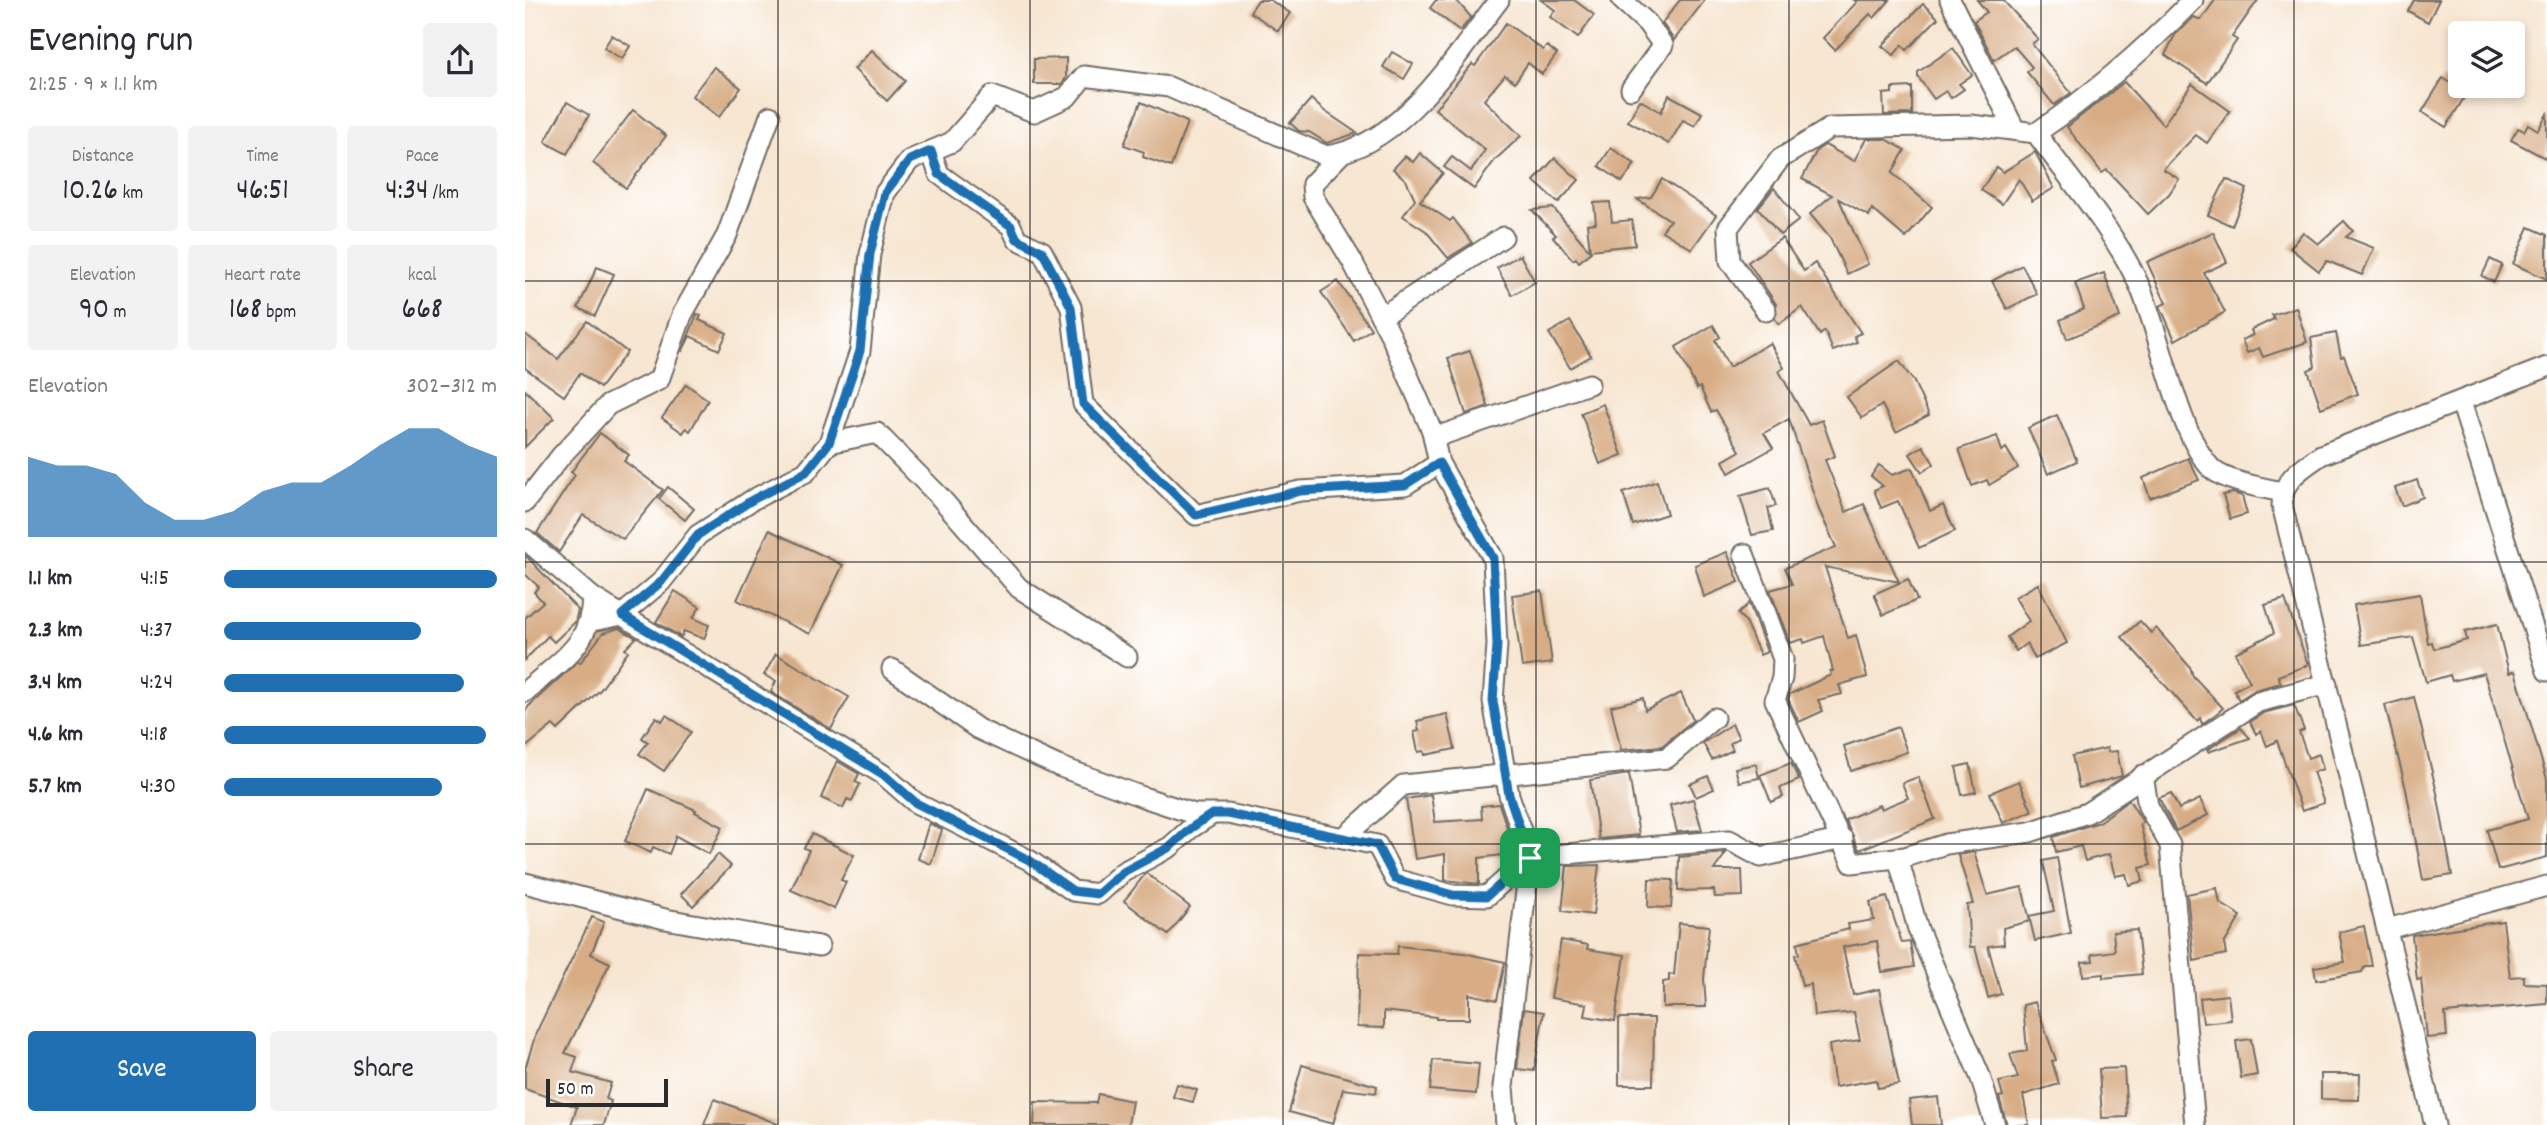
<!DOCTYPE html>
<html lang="en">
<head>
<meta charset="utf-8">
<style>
  :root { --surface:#fff; --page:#f2f2f3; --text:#2b2b33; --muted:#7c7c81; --accent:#1f6fb2 }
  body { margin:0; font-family:Dekko,sans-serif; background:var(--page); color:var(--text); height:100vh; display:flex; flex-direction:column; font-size:26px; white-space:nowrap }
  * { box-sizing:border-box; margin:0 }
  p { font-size:23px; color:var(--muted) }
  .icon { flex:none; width:38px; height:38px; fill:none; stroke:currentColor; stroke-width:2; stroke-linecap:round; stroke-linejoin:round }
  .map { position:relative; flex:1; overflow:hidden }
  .sheet { display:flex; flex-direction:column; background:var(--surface); width:525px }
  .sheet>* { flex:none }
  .controls { position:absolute; left:1923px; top:21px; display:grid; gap:14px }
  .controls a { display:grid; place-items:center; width:77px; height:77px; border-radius:7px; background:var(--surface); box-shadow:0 4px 10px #0003; font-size:35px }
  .scale { position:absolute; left:21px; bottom:18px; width:122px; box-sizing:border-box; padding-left:7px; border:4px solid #2b2b2b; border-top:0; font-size:19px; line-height:24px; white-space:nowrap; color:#2b2b2b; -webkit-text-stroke:5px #fff; paint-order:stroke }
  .pin { position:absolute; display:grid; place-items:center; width:60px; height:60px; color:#fff; margin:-30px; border-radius:14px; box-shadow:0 4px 10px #0006 }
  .round { display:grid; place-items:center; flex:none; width:74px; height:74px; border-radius:7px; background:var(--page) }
  .overview { display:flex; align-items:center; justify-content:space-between; height:119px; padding:0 28px }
  h1 { font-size:38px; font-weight:600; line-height:52px }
  .stats { display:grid; grid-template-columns:repeat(3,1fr); gap:10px; height:119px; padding:7px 28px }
  .stats div { display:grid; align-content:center; border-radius:7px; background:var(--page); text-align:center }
  .stats b { font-size:30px; font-weight:600 }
  .stats small { font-size:19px; font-weight:400 }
  .stats p { font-size:19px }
  .chart { height:196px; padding:14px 28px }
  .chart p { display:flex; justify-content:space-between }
  .chart svg { width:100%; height:126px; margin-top:7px; fill:var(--accent); opacity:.7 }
  .primary-button { display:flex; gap:14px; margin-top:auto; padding:14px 28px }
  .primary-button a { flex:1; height:80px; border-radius:7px; background:var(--accent); color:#fff; font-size:28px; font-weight:600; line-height:80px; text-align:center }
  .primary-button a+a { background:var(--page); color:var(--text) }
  ul { padding:0 28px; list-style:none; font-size:23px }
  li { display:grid; grid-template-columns:112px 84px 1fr; align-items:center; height:52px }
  li i { height:18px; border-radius:9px; background:var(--accent) }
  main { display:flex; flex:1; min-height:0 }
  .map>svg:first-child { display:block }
</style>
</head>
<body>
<main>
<section class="sheet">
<div class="overview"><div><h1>Evening run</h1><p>21:25 · 9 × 1.1 km</p></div><a class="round"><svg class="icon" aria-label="share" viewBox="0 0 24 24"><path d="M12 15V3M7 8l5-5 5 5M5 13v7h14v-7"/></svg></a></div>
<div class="stats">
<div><p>Distance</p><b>10.26<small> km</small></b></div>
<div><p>Time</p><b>46:51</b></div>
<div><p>Pace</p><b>4:34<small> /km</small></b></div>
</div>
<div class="stats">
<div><p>Elevation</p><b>90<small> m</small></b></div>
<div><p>Heart rate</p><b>168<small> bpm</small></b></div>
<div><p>kcal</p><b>668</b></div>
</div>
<div class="chart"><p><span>Elevation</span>302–312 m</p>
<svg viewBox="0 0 160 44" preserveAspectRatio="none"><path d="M0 44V16L10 19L20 19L30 22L40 32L50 38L60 38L70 35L80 28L90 25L100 25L110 19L120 12L130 6L140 6L150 12L160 16V44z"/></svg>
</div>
<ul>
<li><b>1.1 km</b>4:15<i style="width:100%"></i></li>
<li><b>2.3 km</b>4:37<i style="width:72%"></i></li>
<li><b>3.4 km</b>4:24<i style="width:88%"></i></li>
<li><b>4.6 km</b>4:18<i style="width:96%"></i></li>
<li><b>5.7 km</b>4:30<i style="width:80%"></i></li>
</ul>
<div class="primary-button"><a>Save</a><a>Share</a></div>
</section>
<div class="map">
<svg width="2022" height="1125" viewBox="0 0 2022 1125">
  <rect width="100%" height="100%" fill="#fff"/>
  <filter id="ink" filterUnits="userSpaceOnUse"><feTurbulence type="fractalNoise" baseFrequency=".0143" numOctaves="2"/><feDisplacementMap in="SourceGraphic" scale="14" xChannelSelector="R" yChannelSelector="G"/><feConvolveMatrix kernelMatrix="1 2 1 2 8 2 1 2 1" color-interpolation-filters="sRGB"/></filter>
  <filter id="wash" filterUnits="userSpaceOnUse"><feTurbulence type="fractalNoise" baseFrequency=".00686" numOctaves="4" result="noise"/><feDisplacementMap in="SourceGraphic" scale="28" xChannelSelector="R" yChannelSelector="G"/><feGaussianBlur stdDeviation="1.57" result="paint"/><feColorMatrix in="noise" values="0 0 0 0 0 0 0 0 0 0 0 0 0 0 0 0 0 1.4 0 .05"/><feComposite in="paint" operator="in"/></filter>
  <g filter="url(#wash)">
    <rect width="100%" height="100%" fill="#f7e6d1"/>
    <g id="blocks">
      <g fill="#d8ad86">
        <path d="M733,0H745L765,13L753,31L725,12Z"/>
        <path d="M911,0H931L946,17L935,31L905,8Z"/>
        <path d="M1016,0H1049L1069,15L1053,38L1025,17L1030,10Z"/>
        <path d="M1155,0H1180L1149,40L1137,23Z"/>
        <path d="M1329,0H1365L1349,18L1345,14L1310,50L1298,38L1332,2Z"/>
        <path d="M1452,0H1478L1513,39L1507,44L1546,93L1529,105L1502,72L1507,67L1489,46L1469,60L1449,21L1462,12Z"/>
        <path d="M1690,0H1733L1707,37L1712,40L1682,83L1640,55L1650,35L1669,17L1676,20Z"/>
        <path d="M1889,0H1914L1903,22L1883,11Z"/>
        <path d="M1398,4L1413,18L1382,50L1377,45L1369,55L1357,46Z"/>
        <path d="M981,23L1018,50L1022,46L1032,54L1017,74L1003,63L990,82L980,75L959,100L996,136L970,160L949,189L919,167L927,157L946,171L960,150L910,109L947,64L950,66Z"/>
        <path d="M87,35L105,46L97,59L79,48Z"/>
        <path d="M1428,48L1447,75L1434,84L1439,89L1426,98L1421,91L1409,99L1393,77V72Z"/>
        <path d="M347,50L380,81L362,101L329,69Z"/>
        <path d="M867,52L888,64L879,79L858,67Z"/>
        <path d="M541,58V78L537,84H509V59Z"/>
        <path d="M189,67L216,88L194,117L167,96Z"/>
        <path d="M1918,78L1942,93L1921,127L1897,112Z"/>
        <path d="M1599,82L1638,125L1667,84L1705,111L1682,143L1671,135L1638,169L1654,179L1644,194L1623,214L1582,170L1577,173L1542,127Z"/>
        <path d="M1387,87V114L1359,115L1358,94L1367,93V88Z"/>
        <path d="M1144,95L1177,113L1170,126L1158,120L1144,144L1103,121L1115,100L1136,112Z"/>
        <path d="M786,99L798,110L832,133L802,143L784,132L774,131L765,123Z"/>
        <path d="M42,102L64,115L42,154L20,142Z"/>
        <path d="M616,102L662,122L646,167L618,157L619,152L599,145Z"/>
        <path d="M108,110L141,136L101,188L68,163Z"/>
        <path d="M2022,114V159L1986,140L1993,128L1999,131L2003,124L2013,130Z"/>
        <path d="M1341,139H1361L1380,150L1367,173L1407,207L1381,238L1347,209L1344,216L1314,199L1343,264L1322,274L1305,238L1285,214L1307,195L1277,179L1292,150L1300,145L1329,161Z"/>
        <path d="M1086,148L1110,164L1097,182L1074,166Z"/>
        <path d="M1510,152L1529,188L1507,201L1494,179L1477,204L1456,190L1471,167L1478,172Z"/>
        <path d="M895,153L918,173L895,201L925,221L928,218L947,243L923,258L901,231L878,216L890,199L881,180L868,169L880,156L888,162Z"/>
        <path d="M1030,158L1054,180L1033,203L1009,181Z"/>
        <path d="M1137,179L1191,215L1167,249L1137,231L1145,220L1112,199L1126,197Z"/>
        <path d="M1701,179L1722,189L1707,226L1683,215Z"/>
        <path d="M1249,188L1274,220L1255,235L1233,208Z"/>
        <path d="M1085,202L1087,222L1107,220L1110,245L1065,250L1062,224L1071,223L1069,203Z"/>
        <path d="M1028,208L1066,252L1054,262L1051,258L1048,260L1028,237L1031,235L1007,210Z"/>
        <path d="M1819,221L1828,231L1821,237L1849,248L1837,275L1802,261L1794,271L1765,248L1778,232L1793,244Z"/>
        <path d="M2004,227L2022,235V279L1988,264Z"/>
        <path d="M1688,232L1702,262L1679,273L1700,312L1650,340L1635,306L1641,303L1622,262Z"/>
        <path d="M1257,238L1279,271L1290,263L1336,333L1329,336L1332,342L1308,351L1300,331L1295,335L1277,307L1254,324L1250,319L1251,304L1223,262Z"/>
        <path d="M995,255L1010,282L987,295L972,268Z"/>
        <path d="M1965,259L1977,265L1969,282L1957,276Z"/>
        <path d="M1497,265L1512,294L1482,309L1467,281Z"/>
        <path d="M72,267L89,274L70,316L53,308Z"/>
        <path d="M1579,273L1595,317L1542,339L1535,320L1559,309L1550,283Z"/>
        <path d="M813,281L846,329L829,341L796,292Z"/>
        <path d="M1771,307L1782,342L1738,357L1734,348L1722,353L1717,340L1728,335L1726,330L1749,319L1747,315Z"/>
        <path d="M172,314L176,316L174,320L202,333L194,350L165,336L157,352Z"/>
        <path d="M62,321L102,352L75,388L55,373L39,396L0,368V334L33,359Z"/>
        <path d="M1045,321L1066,356L1045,368L1024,333Z"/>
        <path d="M1188,325L1195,337L1190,340L1204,367L1245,343L1259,368L1254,371L1284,425L1297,420L1310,456L1300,460L1321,512L1339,504L1374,582L1300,567L1323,638L1331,635L1342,677L1314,685L1317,694L1293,700L1298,711L1274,722L1263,699L1265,694L1306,675L1305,671H1308L1299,636L1279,643L1278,639L1265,643L1245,590L1267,584L1260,568L1311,547L1294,510L1264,419L1239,433L1248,448L1204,473L1198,461L1215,451L1191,410L1186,412L1175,387L1172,389L1151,347Z"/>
        <path d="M1811,333L1816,357L1819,356L1833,394L1796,408L1783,370L1790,367L1786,338Z"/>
        <path d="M945,351L963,406L941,414L923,358Z"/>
        <path d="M1374,361L1389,382L1404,415L1371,432L1357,405L1337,418L1322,397Z"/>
        <path d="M161,384L183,400L165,431L161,428L158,433L137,418Z"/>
        <path d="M0,390L29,418L0,447Z"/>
        <path d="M1078,404L1097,455L1075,464L1056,413Z"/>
        <path d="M1532,415L1552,461L1523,474L1503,428Z"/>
        <path d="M75,433L104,455L99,461L138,490L98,539L58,515L34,552L12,533L50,475L46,472Z"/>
        <path d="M1472,436L1477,451L1481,448L1493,468L1464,485L1462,480L1447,486L1434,449Z"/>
        <path d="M1398,446L1409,464L1397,472L1385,454Z"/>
        <path d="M1663,458L1674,480L1625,498L1618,478Z"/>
        <path d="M1354,465L1367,475L1387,468L1405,511L1418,505L1430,531L1394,548L1373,501L1356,508L1349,490L1358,486L1346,476Z"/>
        <path d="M1892,480L1898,497L1877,506L1870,488Z"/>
        <path d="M1132,481L1142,514L1108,525L1098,493Z"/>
        <path d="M143,487L169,509L160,520L134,499Z"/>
        <path d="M1245,488L1251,506L1243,508L1248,531L1227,535L1215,496Z"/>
        <path d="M1707,493L1717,496L1722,514L1705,519L1698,495Z"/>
        <path d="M244,530L318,565L285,634L212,600Z"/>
        <path d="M1202,552L1214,582L1179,597L1170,565Z"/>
        <path d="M0,555L53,610L50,622L29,642L23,636L0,660V618L18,602L9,592L14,587L0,574Z"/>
        <path d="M1383,579L1392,600L1358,615L1349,594Z"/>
        <path d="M1513,584L1542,643L1510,659L1502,643L1491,651L1482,637L1504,621L1490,597Z"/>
        <path d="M150,591L175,607L168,618L184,625L179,639L159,631L156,637L131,622Z"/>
        <path d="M1017,591L1027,663L997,667L987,595Z"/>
        <path d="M1895,594L1903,643L1907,642L1909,649L1942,640L1940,632L1972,624L1984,673L1990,671L2022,779V857L1973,870L1962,830L2003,819L1959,673L1927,681L1925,675L1901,682L1888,637L1836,645L1829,605Z"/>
        <path d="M1760,599L1783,665L1753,676L1756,683L1730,690L1714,700L1709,690L1725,682L1710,653L1749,633L1740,605Z"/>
        <path d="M1224,603L1242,652L1235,655L1220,621L1213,614Z"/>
        <path d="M1615,621L1626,633L1631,628L1665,667L1668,676L1698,708L1691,714L1677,724L1675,718L1672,721L1597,637Z"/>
        <path d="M94,628L111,638L100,649L103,651L76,689L33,730L28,725L0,748V712L4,706L53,661L55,663L78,633Z"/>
        <path d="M251,654L324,697L306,729L246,692L251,681L239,675Z"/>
        <path d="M1156,693L1168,720L1137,746L1096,750L1086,706L1118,698L1120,710Z"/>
        <path d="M1889,697L1912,793L1927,875L1898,880L1881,789L1860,705Z"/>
        <path d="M1769,705L1779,730L1774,732L1783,758L1794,754L1798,769L1788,772L1799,803L1777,811L1752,741L1742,746L1736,731L1731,734L1725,722L1738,713Z"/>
        <path d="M922,714L930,749L900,755L899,751L893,752L889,732L894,731L892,721Z"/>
        <path d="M141,715L166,732L139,771L114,754L123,742L117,738L131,717L137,721Z"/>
        <path d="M1207,724L1214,738L1205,743L1208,750L1187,760L1178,743Z"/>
        <path d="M1373,727L1382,752L1326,771L1319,746Z"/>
        <path d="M1716,728L1725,738L1683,752L1682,750Z"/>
        <path d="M1582,748L1583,752L1592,751L1597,776L1554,788L1547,756Z"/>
        <path d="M312,761L334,774L330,782L335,784L327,801L322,799L318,808L296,798Z"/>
        <path d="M1266,763L1274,780L1255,788L1258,797L1246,802L1235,775Z"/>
        <path d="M1231,764L1234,778L1214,782L1210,768Z"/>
        <path d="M1445,764L1451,792L1437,795L1431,767Z"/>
        <path d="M1104,774L1114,835L1074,839L1065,780Z"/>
        <path d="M1183,776L1189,789L1171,797L1165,784Z"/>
        <path d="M1393,777L1410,819L1334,850L1320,820L1354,805L1356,809L1383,798L1377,783Z"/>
        <path d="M1494,781L1507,811L1478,823L1465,793Z"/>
        <path d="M123,789L171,810L170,812L198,827L184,854L151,836L144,854L128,847L126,853L100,841Z"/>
        <path d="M1646,793L1654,809L1675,799L1683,815L1651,831L1634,798Z"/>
        <path d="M906,795L910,822L957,819L956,806L974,804L983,831L986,854L954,858V884L920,880V854L890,859L881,799Z"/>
        <path d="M1168,799L1177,830L1152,832L1145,805Z"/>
        <path d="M1604,800L1618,822L1615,824L1626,865L1615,868L1618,881L1604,885L1601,874L1590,876L1584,854L1560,861L1556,846L1531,852L1528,837L1574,822Z"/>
        <path d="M404,823L417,830L406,864L393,859Z"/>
        <path d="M287,834L329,855L316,880L321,882L309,909L266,890L284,850L279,848Z"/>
        <path d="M1449,852L1462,895L1497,887L1505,921L1478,928L1479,944L1463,946L1476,994L1463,998L1450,947H1445L1442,905L1448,904L1433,855Z"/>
        <path d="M1201,853L1189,870H1217L1218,896L1190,897L1189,890L1153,891L1154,857Z"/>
        <path d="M193,854L206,866L168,906L156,894Z"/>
        <path d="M1532,858L1546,933L1510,941L1504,916L1529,911L1518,861Z"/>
        <path d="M1074,865L1068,915L1037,911L1042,866Z"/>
        <path d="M621,873L665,907L643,935L599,901Z"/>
        <path d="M1124,879L1148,880L1146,908L1123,907Z"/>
        <path d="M1692,888L1695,903L1716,916L1699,944L1701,954L1669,961L1662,894Z"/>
        <path d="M1362,897L1377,943L1385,942L1389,967L1357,972L1352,941L1318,947L1328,995L1354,989L1374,1084L1353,1088L1351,1080L1310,1087L1304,1045L1335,1040L1329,1012L1289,1016L1286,984L1277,986L1270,955L1274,954L1272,943L1324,929L1323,924L1349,920L1345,902Z"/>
        <path d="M67,917L79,922L66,954L85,963L40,1053L52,1057L47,1072L86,1083L81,1099L86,1101L79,1125H46L52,1107L0,1089V1069L11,1033Z"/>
        <path d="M1978,921L1985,977L1999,976V983L2022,984V1004L1920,1013L1922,1036L1902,1038L1896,979L1892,980L1887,935Z"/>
        <path d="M1154,923L1184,926L1179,979L1181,1007H1138V982L1144,981V974L1149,975Z"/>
        <path d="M1839,926L1847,966H1840L1837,972L1791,980L1789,967L1820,962L1814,932Z"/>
        <path d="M1612,930L1617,974L1578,978V974L1558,976L1557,962L1568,961L1567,954L1590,951L1588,932Z"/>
        <path d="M1036,940L1063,945L1062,949L1100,955L1090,1021L1060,1016L1062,1004L1026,998Z"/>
        <path d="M873,946L939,953L980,962L972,1000L944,994V1019H911V1017L859,1011V1028L832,1027L834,953L872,954Z"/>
        <path d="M1703,995L1706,1020L1678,1023L1675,998Z"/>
        <path d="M1510,1002L1531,1060L1527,1061L1534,1084L1498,1095L1504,1125H1482L1474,1097L1478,1096L1474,1082L1493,1078L1485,1054L1502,1051L1498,1005Z"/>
        <path d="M999,1009L1019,1012L1009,1071L992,1069Z"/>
        <path d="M1094,1018H1129L1128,1085H1094Z"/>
        <path d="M1726,1039L1732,1075L1716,1078L1711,1041Z"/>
        <path d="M908,1060L954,1064L951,1094L905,1090Z"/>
        <path d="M777,1065L852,1086L851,1093L818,1089L808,1124L764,1112Z"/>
        <path d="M1599,1068L1602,1117L1577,1118L1574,1069Z"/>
        <path d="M1796,1074H1835L1834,1100L1796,1099Z"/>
        <path d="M652,1084L672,1090L668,1102L648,1097Z"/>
        <path d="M573,1094L607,1101L603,1125H509L510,1102L571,1103Z"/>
        <path d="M1413,1097L1416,1125H1387L1384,1100Z"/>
        <path d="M189,1099L253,1124V1125H179Z"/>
      </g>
    </g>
  </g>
  <g filter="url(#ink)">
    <use href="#blocks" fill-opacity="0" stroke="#726c65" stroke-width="2"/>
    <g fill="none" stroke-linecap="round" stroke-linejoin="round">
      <g stroke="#726c65" stroke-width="23">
        <g id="minor">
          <path d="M1097,0L1122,23L1138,45L1106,89"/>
          <path d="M1425,0L1490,130"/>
          <path d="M1511,133C1546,182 1590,231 1615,287C1635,333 1654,437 1687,469C1701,482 1739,488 1757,492"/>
          <path d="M406,151L414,174L486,226L492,239L517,251L546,307L558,404L671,515L775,491L880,485L914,463"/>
          <path d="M815,155L787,184L788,197L827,261L866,336L907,431L917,435L1064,384"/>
          <path d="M1241,311L1205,261L1203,228L1255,159L1305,128L1446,125L1511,133C1569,94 1619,50 1668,0"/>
          <path d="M856,317L978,237"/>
          <path d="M1936,402L2022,671"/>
          <path d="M907,431L914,463L968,558L972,645L968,701L984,795L1005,857L978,1087L981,1125"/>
          <path d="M304,443L352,433L414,496L494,588L602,657"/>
          <path d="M0,502L36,456L83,405L134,380L157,315L202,235L245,116"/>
          <path d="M0,539L67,597C66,647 34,661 0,692"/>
          <path d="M1219,554L1258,659L1257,678L1250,700L1327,863L1380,857L1421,844L1505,832L1562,813L1733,702L1802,684"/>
          <path d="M67,597L359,775L391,803L504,860L548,891L573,894L598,872L645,847L666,828L686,815"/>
          <path d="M67,621L97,615L136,582L173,535L227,500L281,472L304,443L335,351L345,254L360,193L385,160L427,142L467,96L509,112L542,97L559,76L644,87L801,156C877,146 930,57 974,0"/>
          <path d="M367,669L453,729L533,766L618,797L669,814H703L852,845L870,879L928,895L962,896L1005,857L1204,840L1236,857L1318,839"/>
          <path d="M1618,775L1623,806L1645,845L1670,1125"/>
          <path d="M818,838L878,785L1142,758L1189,718"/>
          <path d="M1373,858L1393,929L1455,1076L1470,1125"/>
          <path d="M0,883L140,919L294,946"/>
          <path d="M1862,929L2022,886"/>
          <path d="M1910,1125L1757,505C1757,479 1776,469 1796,455L2022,367"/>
        </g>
      </g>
      <use href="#minor" stroke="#fff" stroke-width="19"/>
    </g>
  </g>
  <g fill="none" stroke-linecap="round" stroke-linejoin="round" filter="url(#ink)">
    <g stroke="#fff" stroke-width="14">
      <path id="route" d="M406,151L414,174L486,226L492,239L517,251L546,307L558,404L671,515L775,491L880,485L914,463L968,558L972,645L968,701L984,795L1005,858L962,896L928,895L870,879L852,845L703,814H687L666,828L645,847L598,872L573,894L548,891L504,860L391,803L359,775L97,615L136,582L173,535L227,500L281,472L304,443L335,351L345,254L360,193L385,160Z"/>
    </g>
    <use href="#route" stroke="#1f6fb2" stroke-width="9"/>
  </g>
  <path fill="none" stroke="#2b2b2b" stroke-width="2" stroke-opacity="0.55" d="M253,0V1125M505,0V1125M758,0V1125M1011,0V1125M1264,0V1125M1516,0V1125M1769,0V1125M0,281H2022M0,562H2022M0,844H2022"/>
</svg>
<div class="controls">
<a><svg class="icon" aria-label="layers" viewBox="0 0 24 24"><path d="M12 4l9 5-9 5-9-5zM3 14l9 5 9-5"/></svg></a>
</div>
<div class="scale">50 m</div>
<div class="pin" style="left:1005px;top:858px;background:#1e9e55"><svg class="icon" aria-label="arrive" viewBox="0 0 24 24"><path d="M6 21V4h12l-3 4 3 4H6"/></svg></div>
</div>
</main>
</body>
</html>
